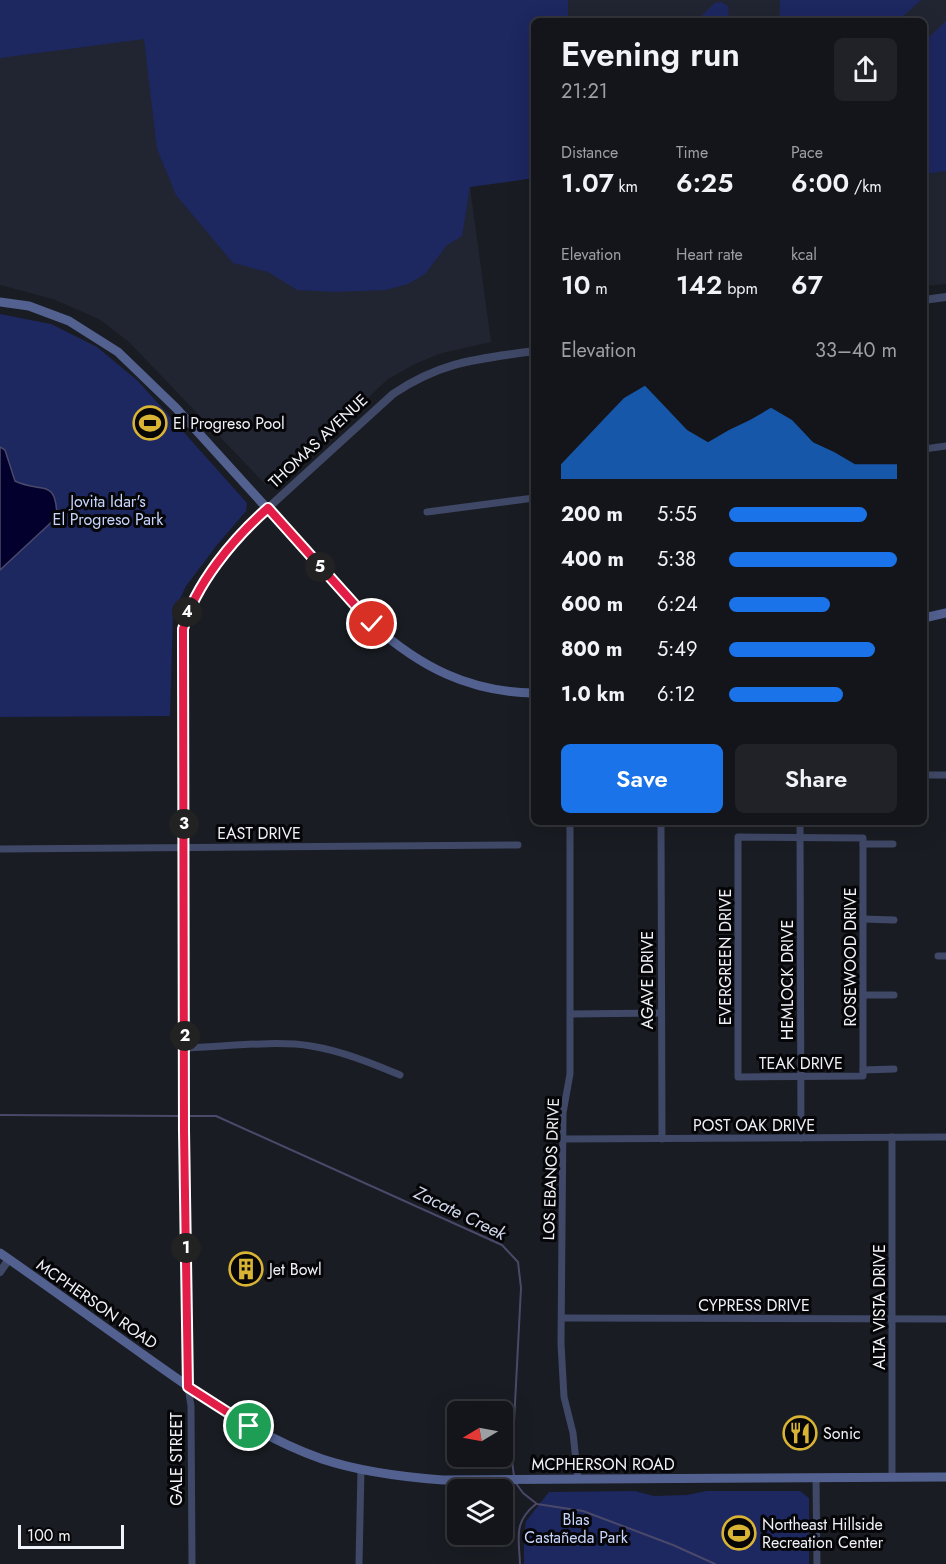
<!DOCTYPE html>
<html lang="en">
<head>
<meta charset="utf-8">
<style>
  :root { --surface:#13151a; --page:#202227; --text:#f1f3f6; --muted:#9d9fa2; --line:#323439; --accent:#1a73e8 }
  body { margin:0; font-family:Jost,sans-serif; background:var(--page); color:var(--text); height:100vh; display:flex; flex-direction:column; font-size:22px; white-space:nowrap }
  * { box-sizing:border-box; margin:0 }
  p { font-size:20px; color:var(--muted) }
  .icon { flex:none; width:33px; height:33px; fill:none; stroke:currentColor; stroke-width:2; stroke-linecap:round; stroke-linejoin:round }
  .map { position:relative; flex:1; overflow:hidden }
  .panel { position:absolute; left:531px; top:18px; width:396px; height:807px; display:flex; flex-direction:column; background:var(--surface); border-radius:9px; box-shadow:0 6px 24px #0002,0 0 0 2px var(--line) }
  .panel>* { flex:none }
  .needle { width:39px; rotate:260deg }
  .controls { position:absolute; left:447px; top:1401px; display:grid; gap:12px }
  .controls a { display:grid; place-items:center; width:66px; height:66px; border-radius:9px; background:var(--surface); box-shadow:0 6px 24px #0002,0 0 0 2px var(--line); font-size:30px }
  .scale { position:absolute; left:18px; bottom:15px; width:106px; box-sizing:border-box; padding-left:6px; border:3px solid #f1f2f7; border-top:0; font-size:16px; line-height:21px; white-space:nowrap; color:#f1f2f7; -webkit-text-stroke:4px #060609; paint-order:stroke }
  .pin { position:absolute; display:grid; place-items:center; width:51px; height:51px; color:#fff; margin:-26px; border:3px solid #fff; border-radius:50%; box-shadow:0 2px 6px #0007 }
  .km { position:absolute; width:30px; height:30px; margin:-15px; border-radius:50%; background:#222; color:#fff; font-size:16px; line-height:30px; text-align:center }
  .round { display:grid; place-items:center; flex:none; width:63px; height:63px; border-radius:9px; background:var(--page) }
  .summary { display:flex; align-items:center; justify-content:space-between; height:102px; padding:0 30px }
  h1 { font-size:33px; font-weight:600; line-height:45px }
  .metrics { display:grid; grid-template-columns:repeat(3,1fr); gap:9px; height:102px; padding:6px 30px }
  .metrics div { display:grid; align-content:center }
  .metrics b { font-size:26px; font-weight:600 }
  .metrics small { font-size:16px; font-weight:400 }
  .metrics p { font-size:16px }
  .chart { height:168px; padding:12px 30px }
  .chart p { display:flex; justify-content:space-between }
  .chart svg { width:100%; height:108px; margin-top:6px; fill:var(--accent); opacity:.7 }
  .cta { display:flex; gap:12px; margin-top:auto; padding:12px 30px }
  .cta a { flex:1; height:69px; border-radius:9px; background:var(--accent); color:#fff; font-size:24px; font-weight:600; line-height:69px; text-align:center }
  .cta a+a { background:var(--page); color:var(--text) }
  ul { padding:0 30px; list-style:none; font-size:20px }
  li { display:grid; grid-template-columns:96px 72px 1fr; align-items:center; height:45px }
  li i { height:15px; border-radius:8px; background:var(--accent) }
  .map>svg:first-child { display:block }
</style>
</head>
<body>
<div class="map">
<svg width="946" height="1564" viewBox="0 0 946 1564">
  <rect width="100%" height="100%" fill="#191c22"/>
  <path fill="#212531" d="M0,0H946V284L924,286V21H534V178L470,187L491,342L442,353L417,363L388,379L276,485H266L129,342L99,319L53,299L0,285Z"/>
  <g fill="#1d2760">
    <path d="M0,0H568V21H534V178L470,187L462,236L447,245L425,274L408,284L386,290L335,292L297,290L268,272L233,263L176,195L157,149L144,39L0,58Z"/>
    <path d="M780,0H921L898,21H780Z"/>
    <path d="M721,2L728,6L729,21H696L715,3Z"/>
    <path d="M946,21V171L924,174V42Z"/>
    <path d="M0,314L51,324L97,347L138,381L247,503L246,511L217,545L186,586L173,614L170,716L0,717Z"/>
    <path d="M635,1491L654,1496L687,1495L706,1491H800L809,1498V1564H524V1536L526,1521L549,1492Z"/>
  </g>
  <path fill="#03002d" stroke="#4a496a" stroke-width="1.5" d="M0,447L5,450L15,481C42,494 56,477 57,517L0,570Z"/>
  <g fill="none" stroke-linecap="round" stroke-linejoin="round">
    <g stroke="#4a496a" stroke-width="2">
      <path d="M0,1115L183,1116"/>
      <path d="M189,1116H216L502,1245L518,1262L521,1288L512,1461L514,1476"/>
      <path d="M515,1482L523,1493L537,1504L583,1511L673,1545L715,1564"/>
      <path d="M520,1564C519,1538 513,1522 536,1504"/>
    </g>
    <g stroke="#3f4866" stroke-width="7">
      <path d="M924,449L946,446"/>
      <path d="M427,512L534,498"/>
      <path d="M924,775H946"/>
      <path d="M570,822V1074L563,1113L561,1344L564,1397L573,1433L578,1479"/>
      <path d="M661,822L662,1139"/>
      <path d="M800,822L801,1138"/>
      <path d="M738,837L863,838V1076L738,1077Z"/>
      <path d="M863,844H893"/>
      <path d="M0,849L518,845"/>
      <path d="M863,919L894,920"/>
      <path d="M938,956H946"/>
      <path d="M863,995H894"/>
      <path d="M571,1014L661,1013"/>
      <path d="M185,1048C222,1047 275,1040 311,1046C342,1051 371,1063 400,1075"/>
      <path d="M863,1070L894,1069"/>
      <path d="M892,1137V1477"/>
      <path d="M563,1139L946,1137"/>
      <path d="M562,1318L946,1319"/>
      <path d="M188,1387L191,1406L192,1564"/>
      <path d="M816,1478L817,1564"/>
      <path d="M359,1564L361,1469"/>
    </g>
    <g stroke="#3f4866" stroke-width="8">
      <path d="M924,300L946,297"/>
      <path d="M0,1272L9,1259"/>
      <path d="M188,1387L182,656L183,629L188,610L199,590L246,528L393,394C442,361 478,359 534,351"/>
    </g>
    <g stroke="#536191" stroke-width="9">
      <path d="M0,302L29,306L69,321L118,352L176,408L372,624C420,667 469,692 534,693"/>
      <path d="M924,618L946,613"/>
      <path d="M0,1253C49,1287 97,1322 145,1356C201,1396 257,1436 322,1459C361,1472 402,1477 443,1480L946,1477"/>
    </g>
  </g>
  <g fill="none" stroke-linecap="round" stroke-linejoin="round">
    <g stroke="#fff" stroke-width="12">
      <path id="route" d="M249,1426L188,1387L184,1131L183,629C195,584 234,538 268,508L372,624"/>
    </g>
    <use href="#route" stroke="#e11d48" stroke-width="8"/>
  </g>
  <defs>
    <g id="stadium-ring" transform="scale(1.725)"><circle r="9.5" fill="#060609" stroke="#d9b334" stroke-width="1.5"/><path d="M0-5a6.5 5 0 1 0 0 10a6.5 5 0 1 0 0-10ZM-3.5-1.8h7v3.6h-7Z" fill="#d9b334"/></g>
    <g id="building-ring" transform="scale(1.725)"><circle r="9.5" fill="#060609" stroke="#d9b334" stroke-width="1.5"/><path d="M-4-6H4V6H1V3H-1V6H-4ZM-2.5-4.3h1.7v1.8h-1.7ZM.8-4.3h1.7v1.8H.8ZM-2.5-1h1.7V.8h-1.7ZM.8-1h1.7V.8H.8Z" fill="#d9b334"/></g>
    <g id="restaurant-ring" transform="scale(1.725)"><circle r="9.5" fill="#060609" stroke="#d9b334" stroke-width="1.5"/><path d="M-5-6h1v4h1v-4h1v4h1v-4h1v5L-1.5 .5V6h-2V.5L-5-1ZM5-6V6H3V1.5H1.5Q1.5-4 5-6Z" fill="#d9b334"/></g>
  </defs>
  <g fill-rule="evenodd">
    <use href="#stadium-ring" x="150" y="423"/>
    <use href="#building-ring" x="246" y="1269"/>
    <use href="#restaurant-ring" x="800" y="1433"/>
    <use href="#stadium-ring" x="739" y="1533"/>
  </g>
  <g text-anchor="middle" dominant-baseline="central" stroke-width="6" stroke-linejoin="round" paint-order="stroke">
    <g font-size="16" fill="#f1f2f7" stroke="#060609" text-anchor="start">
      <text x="173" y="423">El Progreso Pool</text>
      <text x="269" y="1269">Jet Bowl</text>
      <text x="823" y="1433">Sonic</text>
      <text x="762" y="1524">Northeast Hillside<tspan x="762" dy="18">Recreation Center</tspan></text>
    </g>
    <g font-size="16" fill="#f1f2f7" stroke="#060609">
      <text transform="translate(318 441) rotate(-43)">THOMAS AVENUE</text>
      <text x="259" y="833">EAST DRIVE</text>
      <text transform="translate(725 957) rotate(-90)">EVERGREEN DRIVE</text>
      <text transform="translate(850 957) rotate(-90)">ROSEWOOD DRIVE</text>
      <text transform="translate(647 980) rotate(-90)">AGAVE DRIVE</text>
      <text transform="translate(787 980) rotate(-90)">HEMLOCK DRIVE</text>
      <text x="801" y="1063">TEAK DRIVE</text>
      <text x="754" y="1125">POST OAK DRIVE</text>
      <text transform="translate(551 1169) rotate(-88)">LOS EBANOS DRIVE</text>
      <text transform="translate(97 1304) rotate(35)">MCPHERSON ROAD</text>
      <text x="754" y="1305">CYPRESS DRIVE</text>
      <text transform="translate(879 1307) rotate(-90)">ALTA VISTA DRIVE</text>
      <text transform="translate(176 1459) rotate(-90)">GALE STREET</text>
      <text x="603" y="1464">MCPHERSON ROAD</text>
    </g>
    <g font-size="16" fill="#c8d6fe" stroke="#060609">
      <text x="108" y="501">Jovita Idar's<tspan x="108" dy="18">El Progreso Park</tspan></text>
      <text x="576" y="1519">Blas<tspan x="576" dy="18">Castañeda Park</tspan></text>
    </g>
    <g font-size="18" font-style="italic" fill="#d2d9ed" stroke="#060609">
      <text transform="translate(460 1213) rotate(26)">Zacate Creek</text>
    </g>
  </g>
</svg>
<div class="controls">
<a><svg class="needle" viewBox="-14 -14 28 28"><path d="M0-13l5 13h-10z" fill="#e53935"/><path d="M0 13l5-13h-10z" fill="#9d9fa2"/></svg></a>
<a><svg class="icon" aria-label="layers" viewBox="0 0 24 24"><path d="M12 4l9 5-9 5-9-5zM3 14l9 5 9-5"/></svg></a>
</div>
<div class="scale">100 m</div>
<div class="pin" style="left:249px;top:1426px;background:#1e9e55"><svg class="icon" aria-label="arrive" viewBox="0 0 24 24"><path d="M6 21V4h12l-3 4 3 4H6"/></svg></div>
<div class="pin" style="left:372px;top:624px;background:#d93025"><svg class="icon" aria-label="check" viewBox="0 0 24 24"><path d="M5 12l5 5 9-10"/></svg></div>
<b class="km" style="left:186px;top:1248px">1</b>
<b class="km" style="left:185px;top:1036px">2</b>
<b class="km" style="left:184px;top:824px">3</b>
<b class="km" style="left:187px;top:612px">4</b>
<b class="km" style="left:320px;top:567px">5</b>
<section class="panel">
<div class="summary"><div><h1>Evening run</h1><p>21:21</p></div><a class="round"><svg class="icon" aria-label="share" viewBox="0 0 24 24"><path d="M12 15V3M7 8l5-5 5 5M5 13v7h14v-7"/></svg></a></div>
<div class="metrics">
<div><p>Distance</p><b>1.07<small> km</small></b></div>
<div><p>Time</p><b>6:25</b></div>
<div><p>Pace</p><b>6:00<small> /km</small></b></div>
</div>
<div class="metrics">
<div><p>Elevation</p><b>10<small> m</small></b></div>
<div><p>Heart rate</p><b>142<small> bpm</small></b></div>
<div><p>kcal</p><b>67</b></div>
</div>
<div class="chart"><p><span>Elevation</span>33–40 m</p>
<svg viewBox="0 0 160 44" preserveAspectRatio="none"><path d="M0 44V38L10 29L20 20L30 11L40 6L50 15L60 24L70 29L80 24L90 20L100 15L110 20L120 29L130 33L140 38L150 38L160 38V44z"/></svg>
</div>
<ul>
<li><b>200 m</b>5:55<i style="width:82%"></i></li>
<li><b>400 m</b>5:38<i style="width:100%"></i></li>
<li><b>600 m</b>6:24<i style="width:60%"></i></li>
<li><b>800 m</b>5:49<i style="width:87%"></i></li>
<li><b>1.0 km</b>6:12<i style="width:68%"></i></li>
</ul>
<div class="cta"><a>Save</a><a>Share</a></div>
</section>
</div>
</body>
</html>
